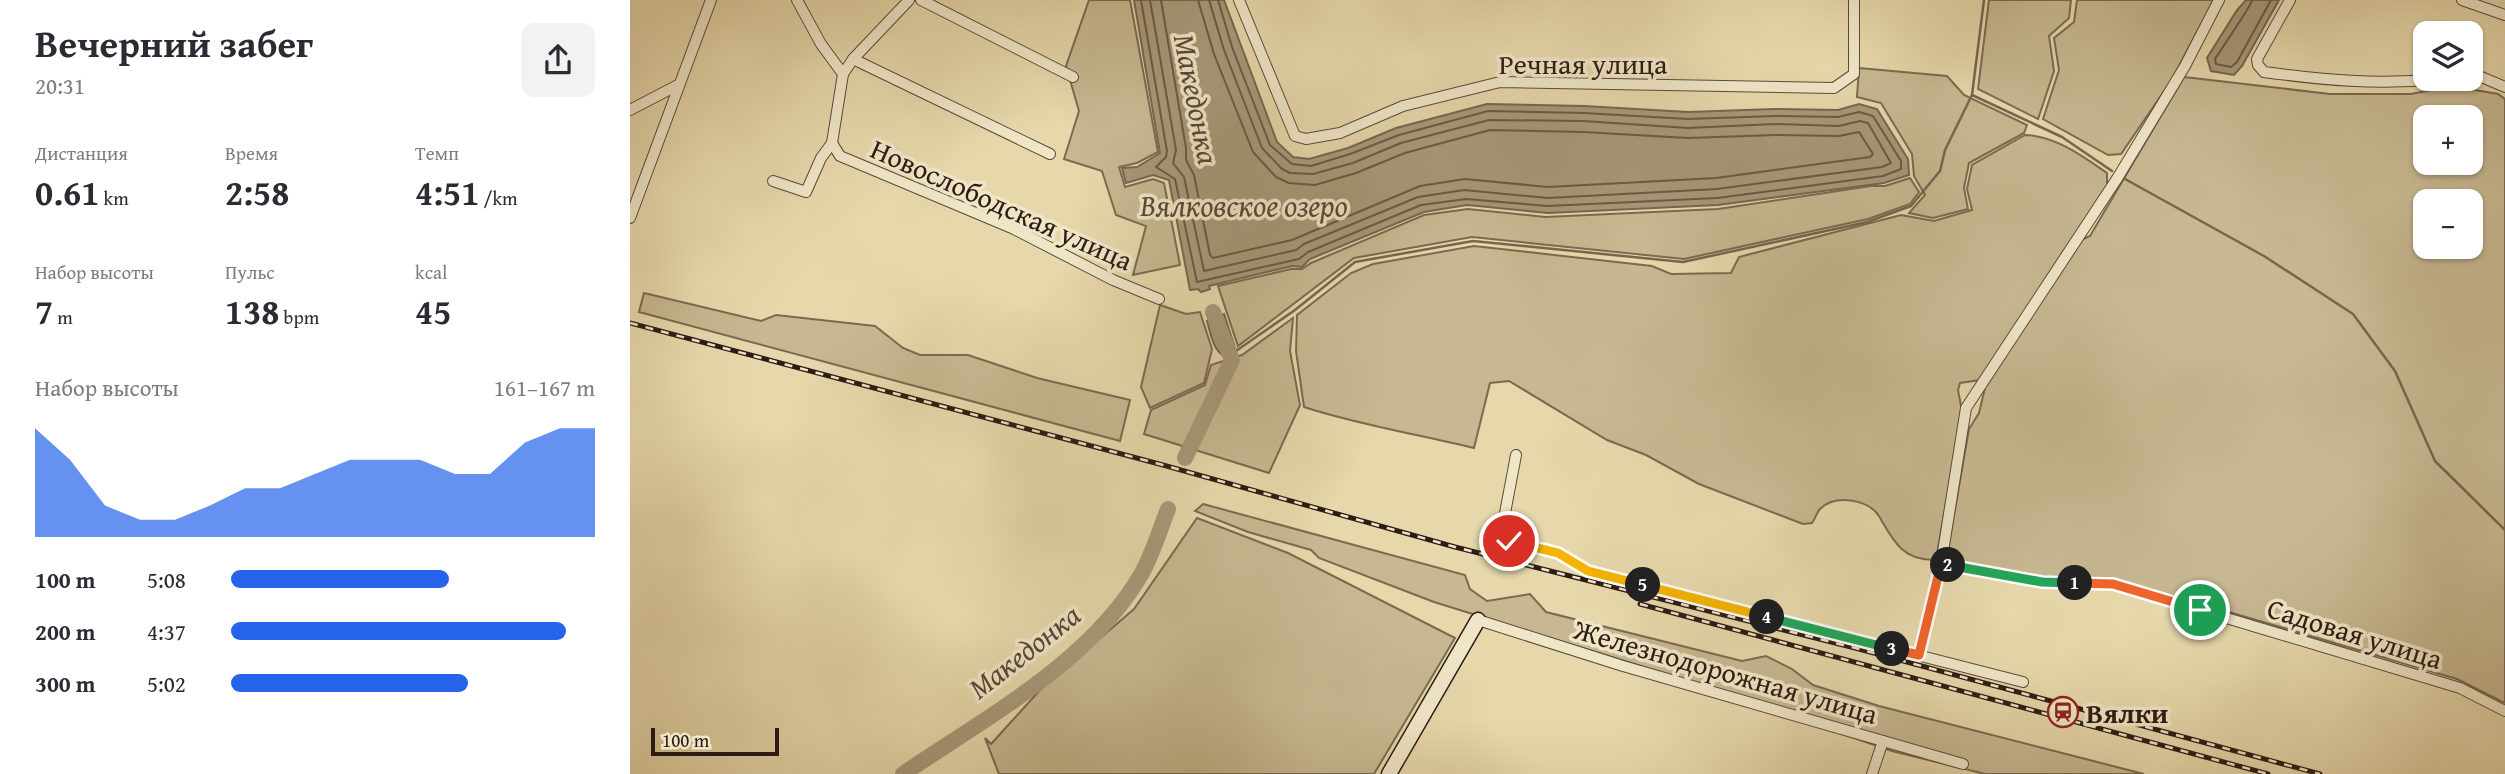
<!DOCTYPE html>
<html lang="ru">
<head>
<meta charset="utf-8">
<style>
  :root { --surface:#fff; --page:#f2f2f3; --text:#2b2b33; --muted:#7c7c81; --accent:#2563eb }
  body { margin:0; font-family:"Gentium Book Plus",serif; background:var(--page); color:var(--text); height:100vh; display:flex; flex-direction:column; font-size:26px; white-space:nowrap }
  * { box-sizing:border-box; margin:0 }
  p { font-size:23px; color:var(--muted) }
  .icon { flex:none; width:38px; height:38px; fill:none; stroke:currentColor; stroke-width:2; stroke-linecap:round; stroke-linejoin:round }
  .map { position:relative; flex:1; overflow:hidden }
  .drawer { display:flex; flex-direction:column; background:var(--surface); width:630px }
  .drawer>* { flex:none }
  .fabs { position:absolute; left:1783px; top:21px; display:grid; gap:14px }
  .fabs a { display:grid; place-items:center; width:70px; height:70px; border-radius:14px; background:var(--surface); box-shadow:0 2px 5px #0004; font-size:35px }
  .scale { position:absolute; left:21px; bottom:18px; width:128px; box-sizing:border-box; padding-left:7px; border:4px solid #2d1b14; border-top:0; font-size:19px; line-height:24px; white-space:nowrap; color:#2d1b14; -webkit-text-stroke:5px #efe6c8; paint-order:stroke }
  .pin { position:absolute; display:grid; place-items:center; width:60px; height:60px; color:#fff; margin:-30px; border:4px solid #fff; border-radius:50%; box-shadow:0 2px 7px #0007 }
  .km { position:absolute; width:35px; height:35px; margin:-18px; border-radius:50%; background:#222; color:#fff; font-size:19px; line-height:35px; text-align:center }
  .round { display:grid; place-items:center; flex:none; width:74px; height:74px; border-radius:14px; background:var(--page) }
  .summary { display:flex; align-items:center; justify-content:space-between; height:119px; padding:0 35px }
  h1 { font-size:38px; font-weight:600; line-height:52px }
  .stats { display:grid; grid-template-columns:repeat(3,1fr); gap:10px; height:119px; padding:7px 35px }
  .stats div { display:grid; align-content:center }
  .stats b { font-size:35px; font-weight:600 }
  .stats small { font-size:19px; font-weight:400 }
  .stats p { font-size:19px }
  .chart { height:196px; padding:14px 35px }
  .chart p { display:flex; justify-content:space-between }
  .chart svg { width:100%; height:126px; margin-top:7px; fill:var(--accent); opacity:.7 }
  ul { padding:0 35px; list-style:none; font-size:23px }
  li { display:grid; grid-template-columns:112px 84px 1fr; align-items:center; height:52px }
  li i { height:18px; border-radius:9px; background:var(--accent) }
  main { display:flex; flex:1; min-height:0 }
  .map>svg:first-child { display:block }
</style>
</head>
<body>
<main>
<section class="drawer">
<div class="summary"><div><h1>Вечерний забег</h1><p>20:31</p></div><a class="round"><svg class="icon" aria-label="share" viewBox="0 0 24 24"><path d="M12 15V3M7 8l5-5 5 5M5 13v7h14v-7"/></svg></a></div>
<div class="stats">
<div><p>Дистанция</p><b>0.61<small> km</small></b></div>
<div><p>Время</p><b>2:58</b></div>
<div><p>Темп</p><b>4:51<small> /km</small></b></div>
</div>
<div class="stats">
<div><p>Набор высоты</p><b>7<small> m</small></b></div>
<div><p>Пульс</p><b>138<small> bpm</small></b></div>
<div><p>kcal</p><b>45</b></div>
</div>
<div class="chart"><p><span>Набор высоты</span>161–167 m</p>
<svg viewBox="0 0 160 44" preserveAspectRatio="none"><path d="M0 44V6L10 17L20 33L30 38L40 38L50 33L60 27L70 27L80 22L90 17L100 17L110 17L120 22L130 22L140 11L150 6L160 6V44z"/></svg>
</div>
<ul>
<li><b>100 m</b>5:08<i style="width:60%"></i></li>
<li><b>200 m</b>4:37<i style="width:92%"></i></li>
<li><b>300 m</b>5:02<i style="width:65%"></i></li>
</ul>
</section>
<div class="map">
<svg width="1875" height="774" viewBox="0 0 1875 774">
  <rect width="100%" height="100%" fill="#e6d8ab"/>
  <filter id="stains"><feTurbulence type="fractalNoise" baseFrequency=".00286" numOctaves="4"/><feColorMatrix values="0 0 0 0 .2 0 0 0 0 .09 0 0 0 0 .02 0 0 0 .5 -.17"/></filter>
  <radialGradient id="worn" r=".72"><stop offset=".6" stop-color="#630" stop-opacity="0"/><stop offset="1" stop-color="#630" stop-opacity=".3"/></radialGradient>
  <g fill="#c7b891" stroke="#7a6a52" stroke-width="2" fill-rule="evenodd">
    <path d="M459,0H500L528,152L507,163L489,167L495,187L523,179L534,183L550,265L503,275L516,226L486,215L472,171L434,159L449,111L436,66Z"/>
    <path d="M1359,0H1441L1439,18L1419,36L1424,71L1408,119L1348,89Z"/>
    <path d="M1447,0H1584L1541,81L1491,154L1478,155L1413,119L1429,70L1424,38L1444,22Z"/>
    <path d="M1229,68L1317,76L1334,95L1397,125L1394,133L1339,163L1334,188L1338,209L1303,218L1279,213L1295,195L1284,176L1282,154L1251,103L1227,97Z"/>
    <path d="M1554,77L1700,94H1781L1822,86L1868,94L1875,99V703L1827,679L1483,578L1412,576L1327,562L1317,555L1339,429L1349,413L1355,388L1449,241L1460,236ZM1796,117H1841V163H1796ZM1796,201H1841V247H1796Z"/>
    <path d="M1395,135C1424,135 1454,157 1477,173V186L1350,380L1330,383L1328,390L1332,411L1306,560C1272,561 1263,540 1249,516C1238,499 1205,494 1190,509C1187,512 1185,519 1182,523L1173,524L1069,484L1016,455L977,440L879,381L860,383L844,448C787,434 729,425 674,407L666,351L667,315L721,273L743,264L844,246L1022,266L1041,274L1101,273L1109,257L1271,215L1304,221L1342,210L1337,189L1342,165Z"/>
    <path d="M1280,178L1289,192L1280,204L1238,219L1054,259L842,237L724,258L608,346L588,286L661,269H672L681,263L794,215L838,209L915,217L1088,209L1241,186H1255Z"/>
    <path d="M14,293L131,321L146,315L245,326L273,348L290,355H338L407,378L500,400L490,441L9,312Z"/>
    <path d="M530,305L556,314L570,312L582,349L574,383L520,408L511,387Z"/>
    <path d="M663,318L660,351L670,405L639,473L514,434L521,410L575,385L581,365L612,355Z"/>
    <path d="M573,504L835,575L840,589L857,601L900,594L916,612L1112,661L1136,656L1162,669L1183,685L1249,706L1514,774H1355L1262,751L1040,675L804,602L689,558L681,550L618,532L565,511Z"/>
    <path d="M567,518L658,553L825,638L744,774H369L355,738L361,744L410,690L504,609Z"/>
  </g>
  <g fill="#a79878" stroke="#766650" stroke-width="2">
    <path d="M504,0H594L647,142L663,157L679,159L718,148L766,128L857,104L954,106L1058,112L1145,109L1208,110L1229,104L1247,109L1278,159L1279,175L1254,183L1088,205L918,213L837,205L794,212L680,259L672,267L662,266L579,286L580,289L571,292L568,289L560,290L539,180L523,175L496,183L492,168L507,167L530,153Z"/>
    <path d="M1616,0H1649L1612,66L1604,75L1581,71L1577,58L1607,10Z"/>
    <path d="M587,310L589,316L594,314L606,351L602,360C583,354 582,338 577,321L581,318L579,314Z"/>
  </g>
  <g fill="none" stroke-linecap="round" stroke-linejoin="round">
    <g stroke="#6a5a46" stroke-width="2">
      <path d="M511,0L537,151L536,157L526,167L545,179L567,282L669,259L678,252L791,205L836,199L918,206L1087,198L1253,176L1271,169V161L1243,116L1229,112L1208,117L1145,116L1058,119L954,113L858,111L769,135L720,154L681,166L662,164L640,145L602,47L588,0"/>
      <path d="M520,0L546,150L543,163L554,177L574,271L666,250L674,244L788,197L834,190L918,198L1087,189L1252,167L1261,163L1238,123L1230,121L1209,126L1145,124L1058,128L953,121L859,120L771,143L723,163L683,174L660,173L652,169L632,148L594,50L579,0"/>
      <path d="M531,0L556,148V160L564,175L580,255L583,258L662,240L790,186L835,179L918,187L1086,178L1240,157L1243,154L1229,132L1209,136L1145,135L1058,138L953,132L860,130L775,153L726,173L685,185L659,183L646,177L623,152L584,54L568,0"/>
      <path d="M1622,0C1622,5 1591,49 1585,59L1586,64L1601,67L1607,62L1641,0"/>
    </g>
    <g stroke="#766650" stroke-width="2.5">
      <path d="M1342,95L1432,137L1482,171"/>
      <path d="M1495,179L1634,256L1723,314L1765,371L1805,461L1875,530"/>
      <path d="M606,351L665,310L725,262L843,241L1053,262L1237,222L1281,206L1310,171L1315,150L1342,95L1354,0"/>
    </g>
    <g stroke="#a79878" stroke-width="16">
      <path d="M555,458L602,360L583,312"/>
      <path d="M273,774C355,718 462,661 512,573C523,553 530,529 538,509"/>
    </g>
    <g stroke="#5b4a3a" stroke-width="12">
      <g id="street">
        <path d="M167,0L191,44L213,74L202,143"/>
        <path d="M291,0L443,77"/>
        <path d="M609,0L665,136L676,139L710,133L773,106L870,82L1204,88L1224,74V0"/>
        <path d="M1660,0L1627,59L1628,65L1634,72C1693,80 1748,85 1808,79"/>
        <path d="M1832,0L1875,15"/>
        <path d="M223,59L420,154"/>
        <path d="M213,74L223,59L279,0"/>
        <path d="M1841,76H1849L1875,87"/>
        <path d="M0,110L48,85"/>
        <path d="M202,143L210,156L384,229L483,280L529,299"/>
        <path d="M143,181L176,192L191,158L202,143"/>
        <path d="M0,218L81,0"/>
        <path d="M886,455L872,529L879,541L928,553L958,571L1393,682"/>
        <path d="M1311,564L1412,582L1483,584L1830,688L1875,711"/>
        <path d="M848,620L993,666L1333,764"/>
        <path d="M1289,655L1311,564L1336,408L1488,177L1555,66L1589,0"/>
        <path d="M1242,774L1253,741"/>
      </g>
    </g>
    <g stroke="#2d1b14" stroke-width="17">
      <path id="secondary" d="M759,774L848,620"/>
    </g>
    <use href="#street" stroke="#efe6c8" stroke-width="10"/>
    <use href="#secondary" stroke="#efe6c8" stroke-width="14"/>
    <g stroke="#2d1b14" stroke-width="5">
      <g id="rail">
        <path d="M0,323L533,465L825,547L1229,649L1690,774"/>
        <path d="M1010,604L1638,774"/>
      </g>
    </g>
    <use href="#rail" stroke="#efe6c8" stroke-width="2.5" stroke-dasharray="8" stroke-linecap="butt"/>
  </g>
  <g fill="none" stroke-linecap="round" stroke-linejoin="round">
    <g stroke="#fff" stroke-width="14">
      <path id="split-1" d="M1445,583L1483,584L1570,610"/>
    </g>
    <g stroke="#fff" stroke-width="14">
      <path id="split-2" d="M1318,565L1412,582L1445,583"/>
    </g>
    <g stroke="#fff" stroke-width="14">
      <path id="split-3" d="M1262,649L1289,655L1311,564L1318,565"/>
    </g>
    <g stroke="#fff" stroke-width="14">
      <path id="split-4" d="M1137,617L1262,649"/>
    </g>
    <g stroke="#fff" stroke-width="14">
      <path id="split-5" d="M1013,585L1137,617"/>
    </g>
    <g stroke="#fff" stroke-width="14">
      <path id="split-6" d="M879,541L928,553L958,571L1013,585"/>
    </g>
    <use href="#split-1" stroke="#f0652b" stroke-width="9"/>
    <use href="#split-2" stroke="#22a559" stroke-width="9"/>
    <use href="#split-3" stroke="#f0652b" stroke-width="9"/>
    <use href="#split-4" stroke="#22a559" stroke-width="9"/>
    <use href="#split-5" stroke="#f5b400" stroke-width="9"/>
    <use href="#split-6" stroke="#f5b400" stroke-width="9"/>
  </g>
  <defs>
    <g id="station-ring" transform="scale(1.575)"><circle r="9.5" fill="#efe6c8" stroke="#8f2418" stroke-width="1.5"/><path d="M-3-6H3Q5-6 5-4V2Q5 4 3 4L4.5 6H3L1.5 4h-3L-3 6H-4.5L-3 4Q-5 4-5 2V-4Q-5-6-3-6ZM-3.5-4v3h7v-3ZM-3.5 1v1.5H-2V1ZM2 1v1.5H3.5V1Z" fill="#8f2418"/></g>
  </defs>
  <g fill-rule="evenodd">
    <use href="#station-ring" x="1433" y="712"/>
  </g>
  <g text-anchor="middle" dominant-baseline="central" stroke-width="7" stroke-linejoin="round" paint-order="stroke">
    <g font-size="28" fill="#2d1b14" stroke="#efe6c8">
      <text x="953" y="63">Речная улица</text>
      <text transform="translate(372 204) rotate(24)">Новослободская улица</text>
      <text transform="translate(1725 633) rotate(17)">Садовая улица</text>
      <text transform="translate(1096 671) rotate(16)">Железнодорожная улица</text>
    </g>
    <g font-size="28" font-weight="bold" fill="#2d1b14" stroke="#efe6c8" text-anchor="start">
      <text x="1456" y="712">Вялки</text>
    </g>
    <g font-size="30" font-style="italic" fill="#584737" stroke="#efe6c8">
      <text transform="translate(567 99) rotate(79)">Македонка</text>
      <text x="614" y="205">Вялковское озеро</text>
      <text transform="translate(394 651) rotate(-38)">Македонка</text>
    </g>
  </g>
  <rect width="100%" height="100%" filter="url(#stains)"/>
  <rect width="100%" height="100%" fill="url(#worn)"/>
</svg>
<div class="fabs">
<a><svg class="icon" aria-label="layers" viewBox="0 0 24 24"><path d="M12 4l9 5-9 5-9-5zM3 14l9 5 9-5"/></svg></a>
<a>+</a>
<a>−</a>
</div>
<div class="scale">100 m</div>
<div class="pin" style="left:1570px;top:610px;background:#1e9e55"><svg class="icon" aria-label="arrive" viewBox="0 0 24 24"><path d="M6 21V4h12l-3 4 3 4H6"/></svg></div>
<div class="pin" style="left:879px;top:541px;background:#d93025"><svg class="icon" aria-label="check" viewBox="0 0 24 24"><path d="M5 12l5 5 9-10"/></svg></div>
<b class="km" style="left:1445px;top:583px">1</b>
<b class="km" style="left:1318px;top:565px">2</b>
<b class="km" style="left:1262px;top:649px">3</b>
<b class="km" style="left:1137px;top:617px">4</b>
<b class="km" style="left:1013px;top:585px">5</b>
</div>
</main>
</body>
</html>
